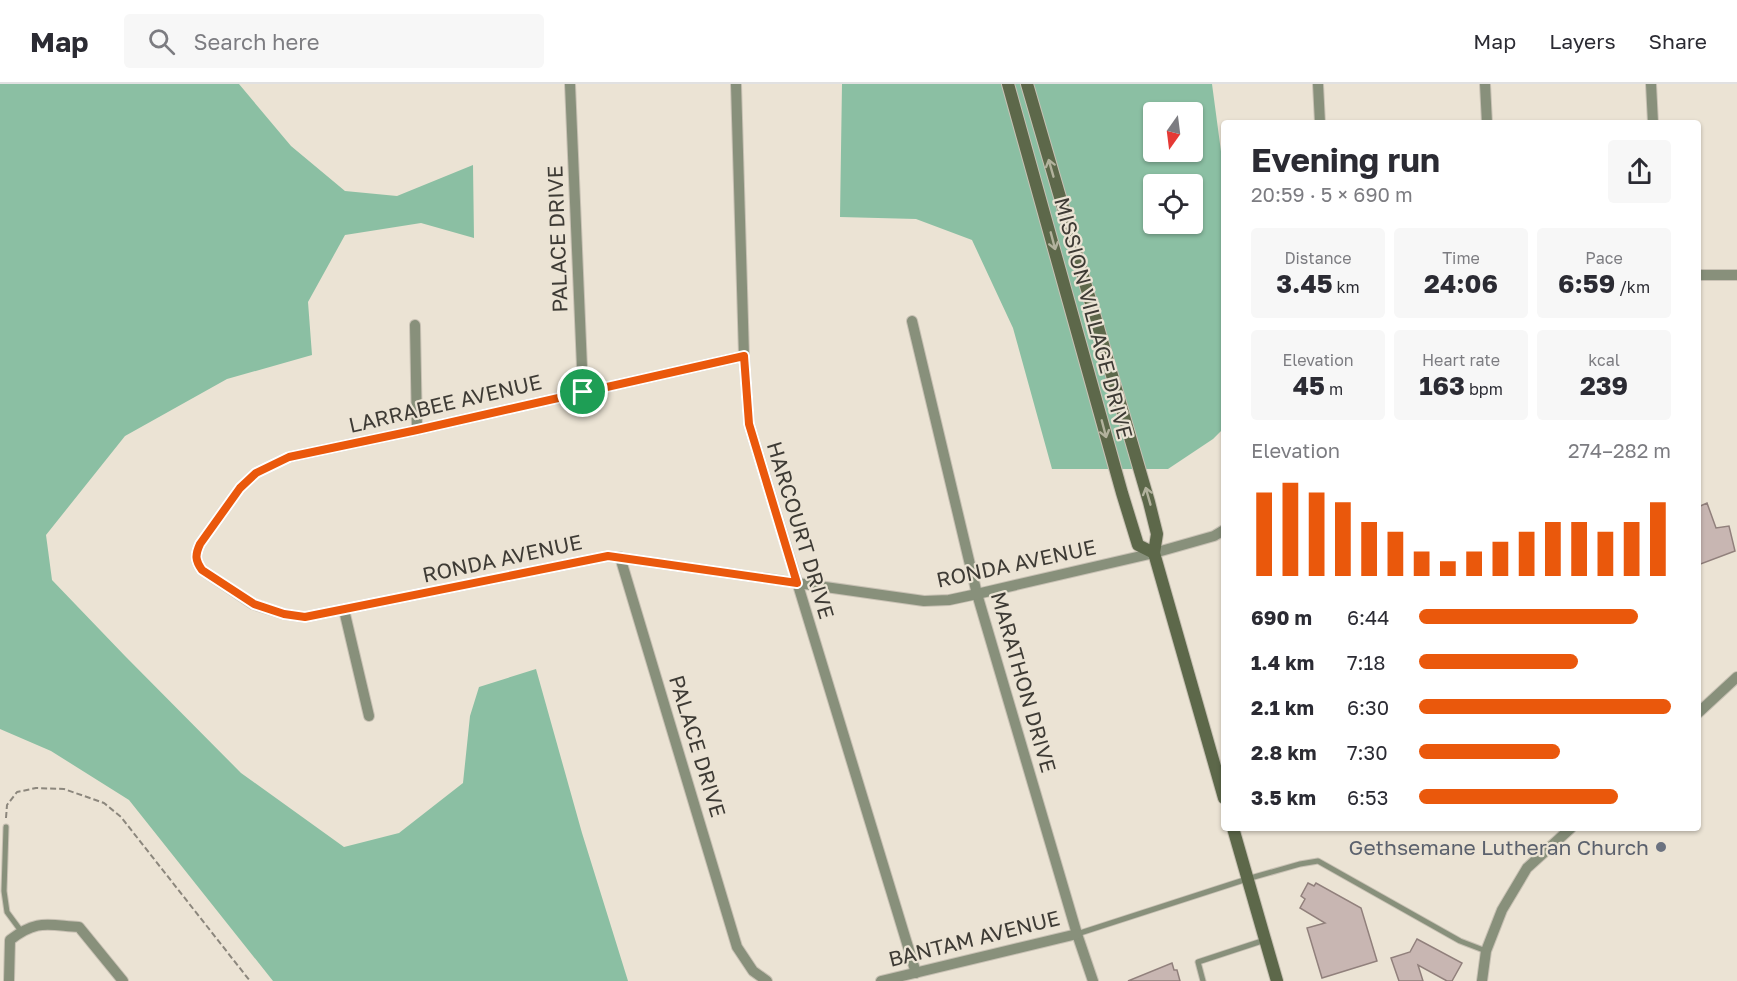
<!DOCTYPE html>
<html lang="en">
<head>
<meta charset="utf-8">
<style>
  :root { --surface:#fff; --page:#f7f7f7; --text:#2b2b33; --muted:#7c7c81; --line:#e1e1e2; --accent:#ea580c }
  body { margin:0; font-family:"Golos Text",sans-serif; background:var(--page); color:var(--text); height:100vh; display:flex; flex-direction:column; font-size:22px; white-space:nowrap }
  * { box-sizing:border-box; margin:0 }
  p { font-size:20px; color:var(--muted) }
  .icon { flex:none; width:33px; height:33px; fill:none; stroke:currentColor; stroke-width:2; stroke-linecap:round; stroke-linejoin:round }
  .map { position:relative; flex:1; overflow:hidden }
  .side { position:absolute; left:1221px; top:36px; width:480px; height:711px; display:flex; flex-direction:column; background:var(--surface); border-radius:6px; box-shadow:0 2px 4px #0004 }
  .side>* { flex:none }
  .needle { width:39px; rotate:194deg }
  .tools { position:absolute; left:1143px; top:18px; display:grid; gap:12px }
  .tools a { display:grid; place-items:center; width:60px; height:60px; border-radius:6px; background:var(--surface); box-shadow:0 2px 4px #0004; font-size:30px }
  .pin { position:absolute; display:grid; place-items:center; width:51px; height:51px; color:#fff; margin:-26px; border:3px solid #fff; border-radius:50%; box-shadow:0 2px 6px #0007 }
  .round { display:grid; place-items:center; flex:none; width:63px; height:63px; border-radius:6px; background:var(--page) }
  .head { display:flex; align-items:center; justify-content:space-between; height:102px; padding:0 30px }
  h1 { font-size:33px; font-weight:700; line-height:45px }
  .figures { display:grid; grid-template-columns:repeat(3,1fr); gap:9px; height:102px; padding:6px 30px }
  .figures div { display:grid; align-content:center; border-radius:6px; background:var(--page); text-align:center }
  .figures b { font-size:26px; font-weight:700 }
  .figures small { font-size:16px; font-weight:400 }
  .figures p { font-size:16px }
  .chart { height:168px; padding:12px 30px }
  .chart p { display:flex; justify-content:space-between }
  .chart svg { width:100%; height:108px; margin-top:6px; stroke:var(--accent); stroke-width:6 }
  ul { padding:0 30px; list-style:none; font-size:20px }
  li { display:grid; grid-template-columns:96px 72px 1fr; align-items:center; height:45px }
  li i { height:15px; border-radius:8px; background:var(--accent) }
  header { display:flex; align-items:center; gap:36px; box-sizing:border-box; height:84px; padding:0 30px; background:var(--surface); border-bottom:2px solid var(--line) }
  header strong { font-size:28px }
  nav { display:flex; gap:33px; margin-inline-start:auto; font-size:21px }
  .search { width:420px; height:54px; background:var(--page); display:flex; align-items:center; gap:15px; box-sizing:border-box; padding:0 21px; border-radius:6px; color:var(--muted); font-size:22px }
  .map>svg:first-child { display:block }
</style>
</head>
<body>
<header>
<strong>Map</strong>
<div class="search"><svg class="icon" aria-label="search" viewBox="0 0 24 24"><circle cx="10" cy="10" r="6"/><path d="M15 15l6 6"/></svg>Search here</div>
<nav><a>Map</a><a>Layers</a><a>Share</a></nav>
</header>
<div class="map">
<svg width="1737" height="897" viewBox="0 0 1737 897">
  <rect width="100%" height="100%" fill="#ebe3d4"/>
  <g fill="#8bbfa3" fill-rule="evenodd">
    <path d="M0,0H239L291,62L345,107L397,112L473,81L474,154L421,139L345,151L308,218L312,271L227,295L125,352L46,451L52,496L125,572L241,689L344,763L399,749L463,699L470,632L479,603L536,585L582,749L628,897H273L129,716L51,667L0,645Z"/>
    <path d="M842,0H1212L1224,90V344L1213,355L1168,385H1052L1013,244L972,156L916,135L840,133ZM1154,28H1192V68H1154ZM1154,100H1192V140H1154Z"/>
  </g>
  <g fill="#c8b6b2" stroke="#91807c" stroke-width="1.5">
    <path d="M1707,419L1716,444L1729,442L1735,467L1698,481V423Z"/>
    <path d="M1308,799L1314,802L1316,799L1361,824L1377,877L1322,894L1307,844L1325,839L1300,824L1305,815L1301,812Z"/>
    <path d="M1417,855L1462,879L1452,897H1447L1418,881L1423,897H1399L1391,874L1410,868Z"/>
    <path d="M1172,879L1174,886H1177L1180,897H1128Z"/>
  </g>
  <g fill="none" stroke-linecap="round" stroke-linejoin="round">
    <g stroke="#c8c1b4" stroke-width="7">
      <g id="lane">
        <path d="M6,743L4,807L7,828L21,847"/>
        <path d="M1077,850L1247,795L1300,780L1318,777L1460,857L1486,867"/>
        <path d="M1203,897L1198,878L1265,856"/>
      </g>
    </g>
    <g stroke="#c8c1b4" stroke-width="12">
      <g id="street">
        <path d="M570,0L583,307"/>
        <path d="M736,0L744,272L749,340L916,889"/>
        <path d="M1318,0L1320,39"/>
        <path d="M1485,0L1487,39"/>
        <path d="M1651,0L1653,39"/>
        <path d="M1698,191H1737"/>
        <path d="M912,237L977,510L1077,850L1093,897"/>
        <path d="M415,241L417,346"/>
        <path d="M744,272L417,346L289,373L256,389L240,404L200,460C195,471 195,476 202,486L253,520L284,530L305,533L608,472L924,517L949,516L977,510L1154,469L1214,452L1224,446"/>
        <path d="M620,473L737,863L753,887L767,897"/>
        <path d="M344,526L369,632"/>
        <path d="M1698,629L1737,593"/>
        <path d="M9,897L10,856C37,835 47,841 79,843L123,897"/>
        <path d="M881,897L1077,850"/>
        <path d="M1482,897L1486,867L1502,826L1527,784L1571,744"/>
      </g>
    </g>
    <g stroke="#c8c1b4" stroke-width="14">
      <g id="secondary">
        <path d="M1008,0L1122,409L1138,461L1154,469"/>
        <path d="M1027,0L1149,418L1157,450L1154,469L1224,714"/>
        <path d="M1233,744L1277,897"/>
      </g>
    </g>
    <path stroke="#8c877d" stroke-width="2" stroke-dasharray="6 3" stroke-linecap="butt" d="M6,734L7,721L17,708L36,704L64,705L104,719L121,733L250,897"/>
    <use href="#lane" stroke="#88907b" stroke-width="5"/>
    <use href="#street" stroke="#88907b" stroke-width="10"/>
    <use href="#secondary" stroke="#5d684a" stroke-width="12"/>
  </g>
  <defs><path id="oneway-shaft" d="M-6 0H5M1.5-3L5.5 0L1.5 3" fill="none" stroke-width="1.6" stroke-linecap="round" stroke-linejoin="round" transform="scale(1.5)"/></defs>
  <g stroke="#b2b29d">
    <use href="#oneway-shaft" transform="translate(1051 84) rotate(-106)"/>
    <use href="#oneway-shaft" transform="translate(1053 157) rotate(75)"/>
    <use href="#oneway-shaft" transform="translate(1104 345) rotate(75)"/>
    <use href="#oneway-shaft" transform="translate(1148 412) rotate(-106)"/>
  </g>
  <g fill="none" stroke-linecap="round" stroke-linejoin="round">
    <g stroke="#fff" stroke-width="12">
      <path id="route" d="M744,272L749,340L797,499L608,472L305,533L284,530L254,520L202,486C195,476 195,471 200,460L240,404L256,389L289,373L417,346Z"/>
    </g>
    <use href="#route" stroke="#ea580c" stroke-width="8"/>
  </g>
  <circle fill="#6b7280" stroke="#ebe3d4" stroke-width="2" cx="1661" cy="763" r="6"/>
  <g text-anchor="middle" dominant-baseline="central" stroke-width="4.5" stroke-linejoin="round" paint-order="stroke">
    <g font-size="21" fill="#3e3b35" stroke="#ebe3d4">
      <text transform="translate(557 155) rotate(-92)">PALACE DRIVE</text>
      <text transform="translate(1094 234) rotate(75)">MISSION VILLAGE DRIVE</text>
      <text transform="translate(445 319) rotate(-13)">LARRABEE AVENUE</text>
      <text transform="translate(801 446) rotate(73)">HARCOURT DRIVE</text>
      <text transform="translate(502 474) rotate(-12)">RONDA AVENUE</text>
      <text transform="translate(1016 479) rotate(-12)">RONDA AVENUE</text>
      <text transform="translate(1024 598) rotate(74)">MARATHON DRIVE</text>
      <text transform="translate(698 662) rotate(73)">PALACE DRIVE</text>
      <text transform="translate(974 854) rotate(-14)">BANTAM AVENUE</text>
    </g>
    <g font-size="21" fill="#5b616d" stroke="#ebe3d4" text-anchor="end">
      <text x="1649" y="763">Gethsemane Lutheran Church</text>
    </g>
  </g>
</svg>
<div class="tools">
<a><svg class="needle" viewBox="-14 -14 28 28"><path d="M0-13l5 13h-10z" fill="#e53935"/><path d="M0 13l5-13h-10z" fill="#7c7c81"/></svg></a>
<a><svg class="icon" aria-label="locate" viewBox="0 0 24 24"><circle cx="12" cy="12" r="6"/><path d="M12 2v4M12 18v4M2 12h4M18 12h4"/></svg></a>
</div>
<div class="pin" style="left:583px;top:308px;background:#1e9e55"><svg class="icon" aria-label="arrive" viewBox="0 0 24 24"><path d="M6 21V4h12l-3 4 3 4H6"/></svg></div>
<section class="side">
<div class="head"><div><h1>Evening run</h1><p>20:59 · 5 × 690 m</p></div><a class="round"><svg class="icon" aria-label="share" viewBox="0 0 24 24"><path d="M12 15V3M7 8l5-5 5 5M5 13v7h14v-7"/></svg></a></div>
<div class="figures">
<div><p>Distance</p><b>3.45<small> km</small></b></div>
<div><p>Time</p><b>24:06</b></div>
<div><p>Pace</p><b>6:59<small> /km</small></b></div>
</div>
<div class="figures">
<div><p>Elevation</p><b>45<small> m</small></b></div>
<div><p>Heart rate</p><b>163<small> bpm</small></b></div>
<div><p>kcal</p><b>239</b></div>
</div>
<div class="chart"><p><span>Elevation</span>274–282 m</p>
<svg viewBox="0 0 160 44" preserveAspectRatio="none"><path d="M5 44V10M15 44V6M25 44V10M35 44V14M45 44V22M55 44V26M65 44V34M75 44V38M85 44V34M95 44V30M105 44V26M115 44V22M125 44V22M135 44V26M145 44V22M155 44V14"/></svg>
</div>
<ul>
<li><b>690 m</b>6:44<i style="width:87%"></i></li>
<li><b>1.4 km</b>7:18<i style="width:63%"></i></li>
<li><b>2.1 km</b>6:30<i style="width:100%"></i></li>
<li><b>2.8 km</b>7:30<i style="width:56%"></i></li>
<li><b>3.5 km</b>6:53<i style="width:79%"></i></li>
</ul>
</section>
</div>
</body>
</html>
